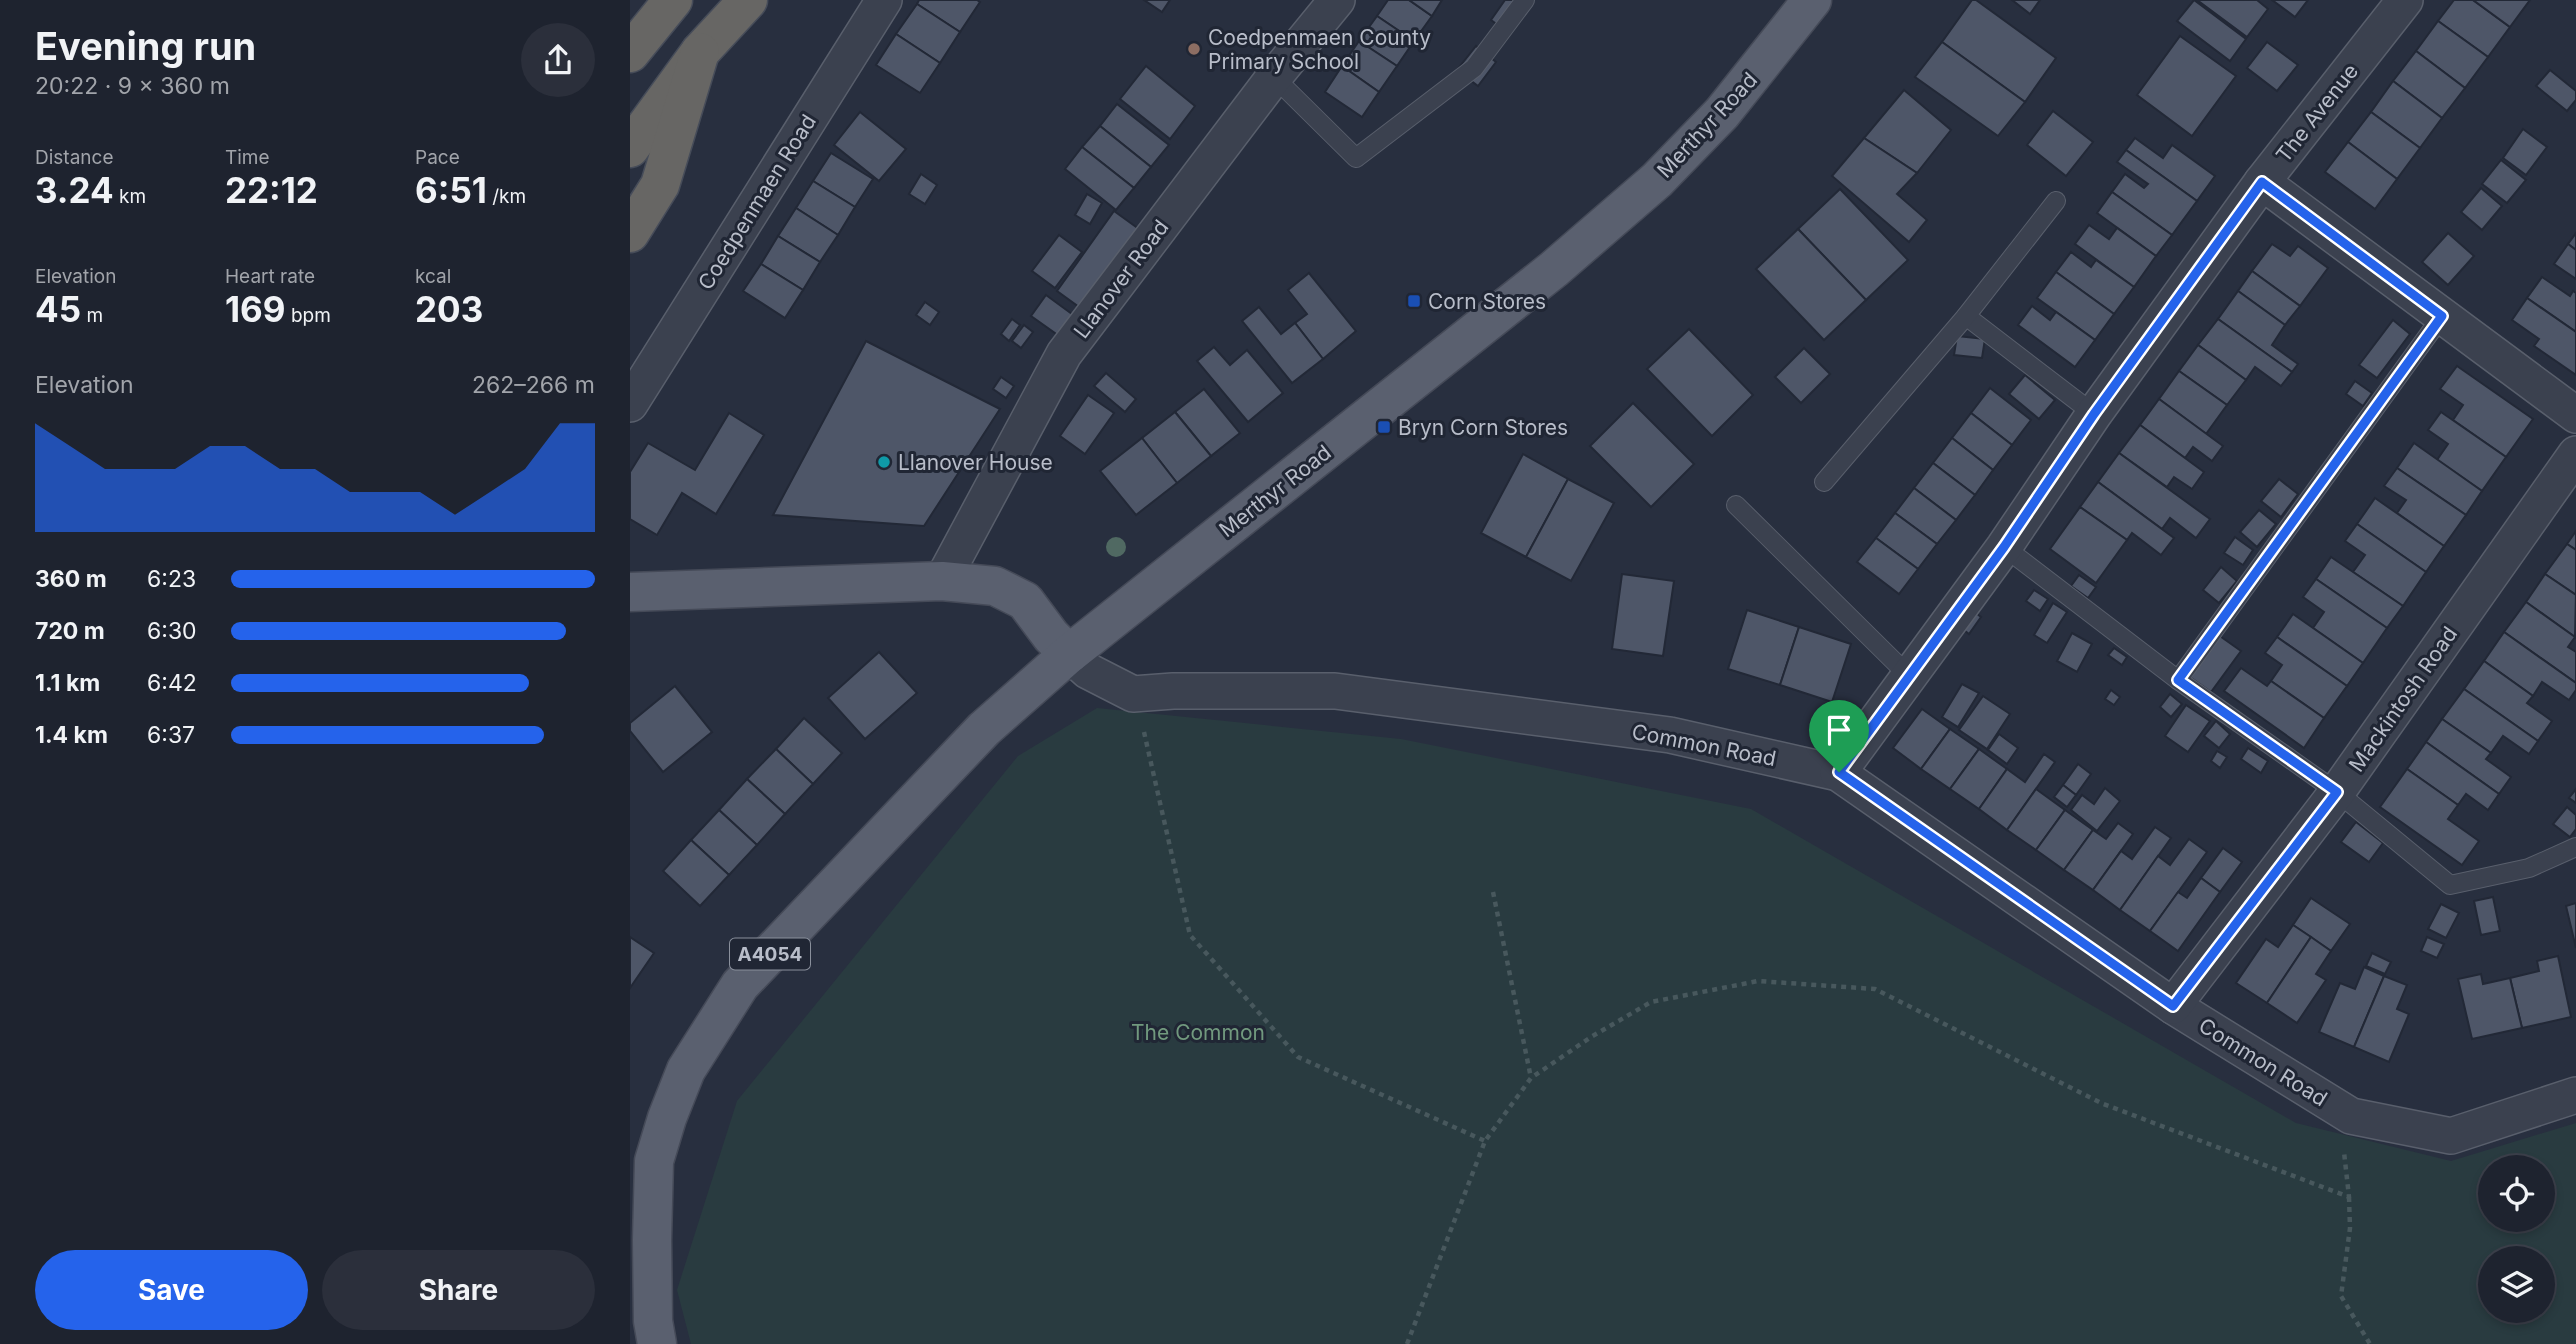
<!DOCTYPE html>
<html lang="en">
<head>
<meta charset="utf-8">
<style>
  :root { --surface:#1e232f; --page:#2b2f3b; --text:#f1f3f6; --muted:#a1a4aa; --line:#3c404b; --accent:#2563eb }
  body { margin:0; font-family:Inter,sans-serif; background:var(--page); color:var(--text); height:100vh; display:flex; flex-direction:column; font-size:26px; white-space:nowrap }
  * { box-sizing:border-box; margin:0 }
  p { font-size:23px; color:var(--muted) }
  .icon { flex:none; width:38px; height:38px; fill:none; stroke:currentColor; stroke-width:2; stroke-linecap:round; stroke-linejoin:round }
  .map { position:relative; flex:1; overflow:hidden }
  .drawer { display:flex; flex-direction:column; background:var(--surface); width:630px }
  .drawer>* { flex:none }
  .tools { position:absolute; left:1848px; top:1155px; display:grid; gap:14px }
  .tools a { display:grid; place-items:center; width:77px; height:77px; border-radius:50%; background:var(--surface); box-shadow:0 4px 10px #0003,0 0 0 2px var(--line); font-size:35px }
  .pin { position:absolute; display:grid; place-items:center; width:60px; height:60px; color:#fff; margin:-72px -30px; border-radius:50% 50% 50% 0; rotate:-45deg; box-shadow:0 0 7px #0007 }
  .pin .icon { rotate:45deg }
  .round { display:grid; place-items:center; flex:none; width:74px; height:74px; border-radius:37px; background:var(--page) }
  .headline { display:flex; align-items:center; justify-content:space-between; height:119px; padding:0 35px }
  h1 { font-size:38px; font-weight:700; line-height:52px }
  .metrics { display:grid; grid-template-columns:repeat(3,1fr); gap:10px; height:119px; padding:7px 35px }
  .metrics div { display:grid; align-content:center }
  .metrics b { font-size:35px; font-weight:700 }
  .metrics small { font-size:19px; font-weight:400 }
  .metrics p { font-size:19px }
  .chart { height:196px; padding:14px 35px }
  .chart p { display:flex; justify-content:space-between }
  .chart svg { width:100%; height:126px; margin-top:7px; fill:var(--accent); opacity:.7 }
  .primary-button { display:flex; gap:14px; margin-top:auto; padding:14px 35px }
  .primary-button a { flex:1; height:80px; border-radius:42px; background:var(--accent); color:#fff; font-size:28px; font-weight:700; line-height:80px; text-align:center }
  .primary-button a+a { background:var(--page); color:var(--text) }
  ul { padding:0 35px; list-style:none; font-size:23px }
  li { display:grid; grid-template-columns:112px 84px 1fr; align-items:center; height:52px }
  li i { height:18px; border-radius:9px; background:var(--accent) }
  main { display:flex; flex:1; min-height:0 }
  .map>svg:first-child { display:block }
</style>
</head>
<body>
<main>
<section class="drawer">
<div class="headline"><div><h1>Evening run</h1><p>20:22 · 9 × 360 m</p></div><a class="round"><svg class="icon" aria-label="share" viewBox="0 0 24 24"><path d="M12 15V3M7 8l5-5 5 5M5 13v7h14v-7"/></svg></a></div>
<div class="metrics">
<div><p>Distance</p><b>3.24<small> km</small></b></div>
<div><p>Time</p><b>22:12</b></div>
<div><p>Pace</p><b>6:51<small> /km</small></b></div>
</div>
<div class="metrics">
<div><p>Elevation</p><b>45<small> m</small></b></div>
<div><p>Heart rate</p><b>169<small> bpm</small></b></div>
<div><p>kcal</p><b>203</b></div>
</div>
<div class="chart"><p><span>Elevation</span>262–266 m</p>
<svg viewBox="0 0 160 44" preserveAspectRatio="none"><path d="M0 44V6L10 14L20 22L30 22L40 22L50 14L60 14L70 22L80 22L90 30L100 30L110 30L120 38L130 30L140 22L150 6L160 6V44z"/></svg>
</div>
<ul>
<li><b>360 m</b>6:23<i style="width:100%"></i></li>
<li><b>720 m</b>6:30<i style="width:92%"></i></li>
<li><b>1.1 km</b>6:42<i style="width:82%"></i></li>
<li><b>1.4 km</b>6:37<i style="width:86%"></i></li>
</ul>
<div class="primary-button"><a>Save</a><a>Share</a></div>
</section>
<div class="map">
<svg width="1946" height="1344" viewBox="0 0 1946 1344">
  <rect width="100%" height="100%" fill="#282f3f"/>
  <path fill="#293b40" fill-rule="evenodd" d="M467,708L771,739L1121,809L1666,1123L1821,1161L1946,1123V1344H61L47,1290L107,1101L388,756ZM1860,1167H1913V1220H1860ZM1860,1258H1913V1311H1860Z"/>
  <g fill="#4e5668" stroke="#222836" stroke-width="2">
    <path d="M289,0H347L350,2L330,32L287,4Z"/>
    <path d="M514,0H540L532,12Z"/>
    <path d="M758,0H779L802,16L784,41L747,16Z"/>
    <path d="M779,0H812L802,16Z"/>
    <path d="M875,0H890L880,34L861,20Z"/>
    <path d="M1342,0H1346L1426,58L1395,102L1312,42Z"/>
    <path d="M1382,0H1410L1400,14Z"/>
    <path d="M1564,0L1616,39L1600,61L1547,21Z"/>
    <path d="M1567,0H1627L1638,9L1617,37Z"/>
    <path d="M1642,0H1678L1665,17Z"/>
    <path d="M1824,0H1843L1880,27L1858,57L1808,21Z"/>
    <path d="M1843,0H1900L1880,27Z"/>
    <path d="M287,4L330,32L310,63L266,34Z"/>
    <path d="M747,16L784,41L767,66L729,41Z"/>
    <path d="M1808,21L1858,57L1835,88L1786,51Z"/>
    <path d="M266,34L310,63L290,93L246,65Z"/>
    <path d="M1550,36L1606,76L1562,136L1507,95Z"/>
    <path d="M729,41L767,66L749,92L712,66Z"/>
    <path d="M1312,42L1395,102L1368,136L1285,77Z"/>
    <path d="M1637,42L1668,65L1647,91L1617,68Z"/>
    <path d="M846,46L866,62L848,86L827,70Z"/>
    <path d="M1786,51L1835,88L1812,118L1763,81Z"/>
    <path d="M516,66L565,106L540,139L490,99Z"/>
    <path d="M712,66L749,92L732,117L695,92Z"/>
    <path d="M1920,70L1946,91V100L1937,111L1906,86Z"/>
    <path d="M1763,81L1812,118L1790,148L1741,112Z"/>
    <path d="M1274,90L1321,130L1287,173L1234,138Z"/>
    <path d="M487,104L539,145L521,167L470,126Z"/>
    <path d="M1423,111L1463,142L1436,176L1397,145Z"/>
    <path d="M230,112L276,149L249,181L204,145Z"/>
    <path d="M1741,112L1790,148L1767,179L1718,142Z"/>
    <path d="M470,126L521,167L504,188L452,147Z"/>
    <path d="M1893,129L1917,147L1896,175L1873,158Z"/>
    <path d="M1234,138L1287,173L1267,194L1297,220L1279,242L1202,176Z"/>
    <path d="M1505,138L1533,158L1542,145L1585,176L1567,201L1496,150Z"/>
    <path d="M1718,142L1767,179L1745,209L1695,172Z"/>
    <path d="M452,147L504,188L486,210L435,169Z"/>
    <path d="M1496,150L1567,201L1542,235L1482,192L1495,174L1514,188L1518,184L1487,162Z"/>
    <path d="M201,153L243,179L225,207L183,181Z"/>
    <path d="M1871,160L1896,180L1877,203L1852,184Z"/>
    <path d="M291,174L307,185L295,204L279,194Z"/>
    <path d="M183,181L225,207L208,235L166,208Z"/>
    <path d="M1851,188L1872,206L1852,230L1831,212Z"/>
    <path d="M1210,189L1278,260L1236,300L1168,229Z"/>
    <path d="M1482,192L1542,235L1526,256L1467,213Z"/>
    <path d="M457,194L472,203L460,224L445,215Z"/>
    <path d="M166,208L208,235L190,262L148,236Z"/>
    <path d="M484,211L513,232L456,312L427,291Z"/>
    <path d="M1459,225L1479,239L1487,228L1526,256L1504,287L1445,244Z"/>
    <path d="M1168,229L1236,300L1194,340L1126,269Z"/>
    <path d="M1818,233L1844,256L1818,285L1792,262Z"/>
    <path d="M1946,233V250L1938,244Z"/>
    <path d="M429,235L452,252L425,288L402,271Z"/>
    <path d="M148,236L190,262L173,290L131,264Z"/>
    <path d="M1642,244L1660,256L1668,246L1698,268L1670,306L1622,271Z"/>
    <path d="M1938,244L1946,250V279L1924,264Z"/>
    <path d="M1441,252L1461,267L1466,260L1504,287L1484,314L1426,272Z"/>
    <path d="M131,264L173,290L155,318L113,291Z"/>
    <path d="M1622,271L1670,306L1655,325L1608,291Z"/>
    <path d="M1426,272L1484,314L1465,340L1407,298Z"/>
    <path d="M679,273L726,331L693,359L665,323L677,314L658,290Z"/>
    <path d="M1912,277L1940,296L1943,291L1946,293V332L1897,298Z"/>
    <path d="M1608,291L1655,325L1642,345L1668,364L1662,372L1588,319Z"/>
    <path d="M416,295L446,317L432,338L401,316Z"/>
    <path d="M1897,298L1946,332V375L1904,346L1909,339L1882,320Z"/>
    <path d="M295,302L309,312L300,325L286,315Z"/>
    <path d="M1402,306L1420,320L1426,312L1465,340L1445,367L1388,325Z"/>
    <path d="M629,307L651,334L665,323L693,359L662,383L612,321Z"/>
    <path d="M382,319L390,325L379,341L371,334Z"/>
    <path d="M1588,319L1662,372L1651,386L1625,367L1616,380L1568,345Z"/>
    <path d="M1763,320L1780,334L1747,378L1729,365Z"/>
    <path d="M394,325L403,332L391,348L382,341Z"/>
    <path d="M1059,329L1123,395L1082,436L1017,369Z"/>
    <path d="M1327,336L1355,339L1352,358L1324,355Z"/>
    <path d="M236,341L370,409L294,526L143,515Z"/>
    <path d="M1568,345L1616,380L1597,405L1549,371Z"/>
    <path d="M584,347L600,365L617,350L653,393L618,422L567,361Z"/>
    <path d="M1174,348L1200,374L1171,403L1145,377Z"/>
    <path d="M1827,366L1903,419L1876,457L1823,420L1833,405L1810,389Z"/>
    <path d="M1549,371L1597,405L1576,434L1529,399Z"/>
    <path d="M476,373L506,399L495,412L464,386Z"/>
    <path d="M1395,375L1425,400L1409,419L1379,394Z"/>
    <path d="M371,377L384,386L376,398L363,389Z"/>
    <path d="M1725,381L1742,393L1733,406L1716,394Z"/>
    <path d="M1360,388L1401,420L1382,445L1341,413Z"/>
    <path d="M574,389L610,433L581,456L545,412Z"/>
    <path d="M458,395L484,413L455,454L430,436Z"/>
    <path d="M1529,399L1593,446L1582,461L1563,447L1555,458L1510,425Z"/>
    <path d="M1003,403L1064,464L1021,507L960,446Z"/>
    <path d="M545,412L581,456L547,483L512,438Z"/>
    <path d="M1811,412L1876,457L1852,491L1807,460L1818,444L1798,430Z"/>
    <path d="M99,413L134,435L86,514L52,493L27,535L0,519V472L18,443L65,470Z"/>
    <path d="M1341,413L1382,445L1363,470L1322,438Z"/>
    <path d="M1510,425L1574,472L1562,489L1544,477L1537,487L1489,453Z"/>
    <path d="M512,438L547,483L506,515L470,471Z"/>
    <path d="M1322,438L1363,470L1345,495L1303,463Z"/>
    <path d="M1784,443L1852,491L1836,515L1767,468Z"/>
    <path d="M1489,453L1580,519L1566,538L1540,518L1532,529L1468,482Z"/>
    <path d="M893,454L938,479L896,557L851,533Z"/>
    <path d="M1303,463L1345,495L1326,520L1284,488Z"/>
    <path d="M1767,468L1836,515L1814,546L1767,513L1776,500L1754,486Z"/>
    <path d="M938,479L984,503L941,581L896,557Z"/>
    <path d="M1649,479L1668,494L1651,517L1631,501Z"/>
    <path d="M1468,482L1544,538L1531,555L1502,533L1497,540L1450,507Z"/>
    <path d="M1284,488L1326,520L1307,544L1265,513Z"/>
    <path d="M1745,498L1814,546L1796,572L1727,524Z"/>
    <path d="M1450,507L1497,540L1466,583L1420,549Z"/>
    <path d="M1629,510L1646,524L1627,547L1610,532Z"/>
    <path d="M1265,513L1307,544L1288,569L1246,538Z"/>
    <path d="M1727,524L1796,572L1773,606L1723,572L1735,555L1715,541Z"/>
    <path d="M1946,531V550L1937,544Z"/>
    <path d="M1605,537L1623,550L1613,565L1594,553Z"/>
    <path d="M1246,538L1288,569L1269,594L1227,562Z"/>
    <path d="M1937,544L1946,550V595L1915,574Z"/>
    <path d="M1701,557L1773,606L1757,628L1686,579Z"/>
    <path d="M1591,567L1607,581L1589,603L1573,590Z"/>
    <path d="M992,574L1044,581L1033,656L982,649Z"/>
    <path d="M1915,574L1946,595L1945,637L1896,602Z"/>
    <path d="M1449,575L1466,587L1458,598L1441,586Z"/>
    <path d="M1686,579L1757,628L1733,663L1683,628L1694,612L1673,597Z"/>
    <path d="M1404,590L1418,599L1410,611L1396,601Z"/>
    <path d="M1896,602L1945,637L1938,647L1946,652V683L1874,632Z"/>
    <path d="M1423,603L1437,612L1417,643L1404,635Z"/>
    <path d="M1117,610L1169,627L1150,685L1098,669Z"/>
    <path d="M1342,610L1351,617L1339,634L1330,627Z"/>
    <path d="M1663,614L1733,663L1717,686L1647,637Z"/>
    <path d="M1169,627L1221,644L1202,702L1150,685Z"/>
    <path d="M1874,632L1946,683V690L1939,700L1912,682L1903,696L1854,661Z"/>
    <path d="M1442,633L1462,644L1447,672L1427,661Z"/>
    <path d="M1587,634L1611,651L1581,692L1557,675Z"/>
    <path d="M1647,637L1717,686L1694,718L1641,681L1652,665L1635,653Z"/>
    <path d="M1484,648L1497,657L1492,665L1478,655Z"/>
    <path d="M249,652L287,693L235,739L198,698Z"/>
    <path d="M1854,661L1903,696L1897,703L1922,721L1908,741L1834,689Z"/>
    <path d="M1611,668L1637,686L1641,681L1694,718L1674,748L1594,691Z"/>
    <path d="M1332,684L1349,693L1328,727L1312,717Z"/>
    <path d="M45,686L82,732L33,772L0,731V723Z"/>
    <path d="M1834,689L1908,741L1899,754L1873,736L1861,753L1812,719Z"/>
    <path d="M1481,690L1490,697L1484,705L1475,699Z"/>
    <path d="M1540,694L1552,704L1541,717L1530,707Z"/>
    <path d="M1353,696L1380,714L1357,749L1329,730Z"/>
    <path d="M1556,705L1580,721L1558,752L1535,736Z"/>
    <path d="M1292,709L1320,729L1291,769L1263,748Z"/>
    <path d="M174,718L212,753L183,784L146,749Z"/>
    <path d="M1812,719L1861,753L1856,759L1881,777L1869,794L1796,742Z"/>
    <path d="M1586,721L1600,734L1589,748L1574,736Z"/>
    <path d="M1320,729L1349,749L1320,789L1291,769Z"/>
    <path d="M1369,734L1388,748L1377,764L1358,750Z"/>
    <path d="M1796,742L1869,794L1858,810L1836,794L1828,805L1777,769Z"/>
    <path d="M1618,748L1638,761L1631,773L1611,759Z"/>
    <path d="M146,749L183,784L155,814L117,779Z"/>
    <path d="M1349,749L1377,769L1349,809L1320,789Z"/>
    <path d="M1587,751L1597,757L1590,768L1581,761Z"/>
    <path d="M1414,754L1425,762L1377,830L1349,809L1377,769L1395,782Z"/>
    <path d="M1448,764L1461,774L1446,795L1433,785Z"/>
    <path d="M1777,769L1828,805L1818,819L1849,841L1832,865L1750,807Z"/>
    <path d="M117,779L155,814L127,845L89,810Z"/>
    <path d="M1433,785L1446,795L1437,807L1424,797Z"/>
    <path d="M1475,788L1490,801L1467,831L1441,810L1452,795L1464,804Z"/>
    <path d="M1406,789L1435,810L1406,850L1377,830Z"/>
    <path d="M1946,789V803L1939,798Z"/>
    <path d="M1937,807L1946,815V829L1940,837L1923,824Z"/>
    <path d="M89,810L127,845L99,875L61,840Z"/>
    <path d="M1435,810L1463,830L1434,870L1406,850Z"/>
    <path d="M1726,822L1753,843L1739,862L1711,842Z"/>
    <path d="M1488,823L1503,834L1463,890L1434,870L1463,830L1476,839Z"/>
    <path d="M1525,827L1541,838L1490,910L1463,890L1491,851L1502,859Z"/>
    <path d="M1559,839L1577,852L1520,931L1490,910L1528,856L1540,865Z"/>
    <path d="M61,840L99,875L70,906L33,871Z"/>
    <path d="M1593,848L1612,862L1590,892L1571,878Z"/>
    <path d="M1571,878L1590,892L1548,951L1520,931L1548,892L1557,898Z"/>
    <path d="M1863,897L1870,931L1851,935L1844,901Z"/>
    <path d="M1681,898L1720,924L1701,951L1663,925Z"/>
    <path d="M1946,903V948L1936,906Z"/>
    <path d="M1811,904L1829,913L1816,938L1798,929Z"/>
    <path d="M1663,925L1681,937L1637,1003L1606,983L1636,939L1648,947Z"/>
    <path d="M0,937L24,953L0,988Z"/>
    <path d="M1681,937L1701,951L1686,974L1696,980L1667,1023L1637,1003Z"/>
    <path d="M1797,937L1814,944L1807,958L1791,951Z"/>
    <path d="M1742,953L1761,962L1755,974L1736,966Z"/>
    <path d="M1928,956L1941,1017L1892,1028L1880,978L1909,971L1907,961Z"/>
    <path d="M1734,967L1754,976L1724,1047L1689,1032L1710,983L1725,989Z"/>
    <path d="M1851,974L1853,984L1880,978L1892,1028L1842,1039L1828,979Z"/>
    <path d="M1754,976L1777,985L1767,1009L1779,1014L1759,1062L1724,1047Z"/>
  </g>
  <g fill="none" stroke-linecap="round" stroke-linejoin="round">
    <g stroke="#595f6c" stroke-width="20">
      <g id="service">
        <path d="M644,77L726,158L844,68L895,0"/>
        <path d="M1336,316L1464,414"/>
        <path d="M1194,482L1336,316L1426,201"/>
        <path d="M1106,505L1278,675"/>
        <path d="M1374,547L1548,680L1707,792L1820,885L1899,868L1946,847"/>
        <path d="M1548,680L1812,316"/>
      </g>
    </g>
    <g stroke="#595f6c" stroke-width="38">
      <g id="minor">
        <path d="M1632,182L1946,415"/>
        <path d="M0,404L254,0"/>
        <path d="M312,581L434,354L644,77L707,0"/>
        <path d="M439,654L458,671L503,694L543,691H705L1040,735L1208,773L1543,1006L1721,1116L1821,1136L1946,1095"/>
        <path d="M1208,773L1374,547L1464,414L1632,182L1775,0"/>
        <path d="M1543,1006L1707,792L1946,454"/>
      </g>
    </g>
    <g stroke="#454a58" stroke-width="41">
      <g id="primary">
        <path d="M0,592L312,581L365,586L395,601L421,636L439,654"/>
        <path d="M27,1344L23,1321L22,1240L24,1161L37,1118L56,1070L110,985L354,729L439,654L924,269L1027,180L1092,113L1182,0"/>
      </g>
    </g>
    <g stroke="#464c59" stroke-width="41">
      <g id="trunk">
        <path d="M0,53L43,0"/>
        <path d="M0,148L70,52L118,0"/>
        <path d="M0,233L30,185L70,52"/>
      </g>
    </g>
    <g stroke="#48585d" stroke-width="4.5" stroke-dasharray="5 5" stroke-linecap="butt">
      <path d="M514,732L560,935L668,1057L855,1141"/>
      <path d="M863,892L901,1078"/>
      <path d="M1719,1197L1720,1228L1711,1296L1740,1344"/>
      <path d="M777,1344L855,1141L901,1078L961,1037L1021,1002L1128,981L1245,989L1471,1103L1719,1197L1714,1152"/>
    </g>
    <use href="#service" stroke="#3b414f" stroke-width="18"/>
    <use href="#minor" stroke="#3b414f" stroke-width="35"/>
    <use href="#primary" stroke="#5a606f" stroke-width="38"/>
    <use href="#trunk" stroke="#676664" stroke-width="38"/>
  </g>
  <circle fill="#506962" cx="486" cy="547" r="10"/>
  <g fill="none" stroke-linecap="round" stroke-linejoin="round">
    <g stroke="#fff" stroke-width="14">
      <path id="route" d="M1632,182L1812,316L1548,680L1707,792L1543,1006L1209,772L1374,547L1464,414Z"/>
    </g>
    <use href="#route" stroke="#2563eb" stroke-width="9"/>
  </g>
  <circle fill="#8d6e63" stroke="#202634" stroke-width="2.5" cx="564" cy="49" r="7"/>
  <g fill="#1a4fb4" stroke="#202634" stroke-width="2.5">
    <rect x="777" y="294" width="14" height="14" rx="3.5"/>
    <rect x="747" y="420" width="14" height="14" rx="3.5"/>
  </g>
  <circle fill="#0f9aa8" stroke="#202634" stroke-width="2.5" cx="254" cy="462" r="7"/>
  <g text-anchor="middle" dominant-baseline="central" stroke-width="6" stroke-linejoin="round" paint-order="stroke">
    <rect fill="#202634" stroke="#8a909c" stroke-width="2" x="100" y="938.5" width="80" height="31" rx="5"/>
    <g font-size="19" font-weight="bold" fill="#b8bdc9">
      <text x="140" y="954">A4054</text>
    </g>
    <g font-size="21" fill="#b8bdc9" stroke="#202634" text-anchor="start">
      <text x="578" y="37">Coedpenmaen County<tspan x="578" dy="24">Primary School</tspan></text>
      <text x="798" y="301">Corn Stores</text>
      <text x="768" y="427">Bryn Corn Stores</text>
      <text x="268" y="462">Llanover House</text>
    </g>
    <g font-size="21" fill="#b8bdc9" stroke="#202634">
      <text transform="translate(1687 113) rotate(-52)">The Avenue</text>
      <text transform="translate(1077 125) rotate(-47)">Merthyr Road</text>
      <text transform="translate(127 202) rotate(-58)">Coedpenmaen Road</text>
      <text transform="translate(491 279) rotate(-53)">Llanover Road</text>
      <text transform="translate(645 491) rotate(-38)">Merthyr Road</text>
      <text transform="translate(1773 699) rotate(-55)">Mackintosh Road</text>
      <text transform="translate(1074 745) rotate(11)">Common Road</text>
      <text transform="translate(1633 1062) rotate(32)">Common Road</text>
    </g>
    <g font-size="21" fill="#71997e" stroke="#202634">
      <text x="568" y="1032">The Common</text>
    </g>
  </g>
</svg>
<div class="tools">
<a><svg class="icon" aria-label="locate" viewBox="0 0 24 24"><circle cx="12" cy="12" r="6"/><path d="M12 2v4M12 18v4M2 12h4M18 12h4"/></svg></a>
<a><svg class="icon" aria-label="layers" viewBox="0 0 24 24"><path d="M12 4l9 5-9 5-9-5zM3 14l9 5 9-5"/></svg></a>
</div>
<div class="pin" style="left:1209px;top:772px;background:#1e9e55"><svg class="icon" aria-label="arrive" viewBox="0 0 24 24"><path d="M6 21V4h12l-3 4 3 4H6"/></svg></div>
</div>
</main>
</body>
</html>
